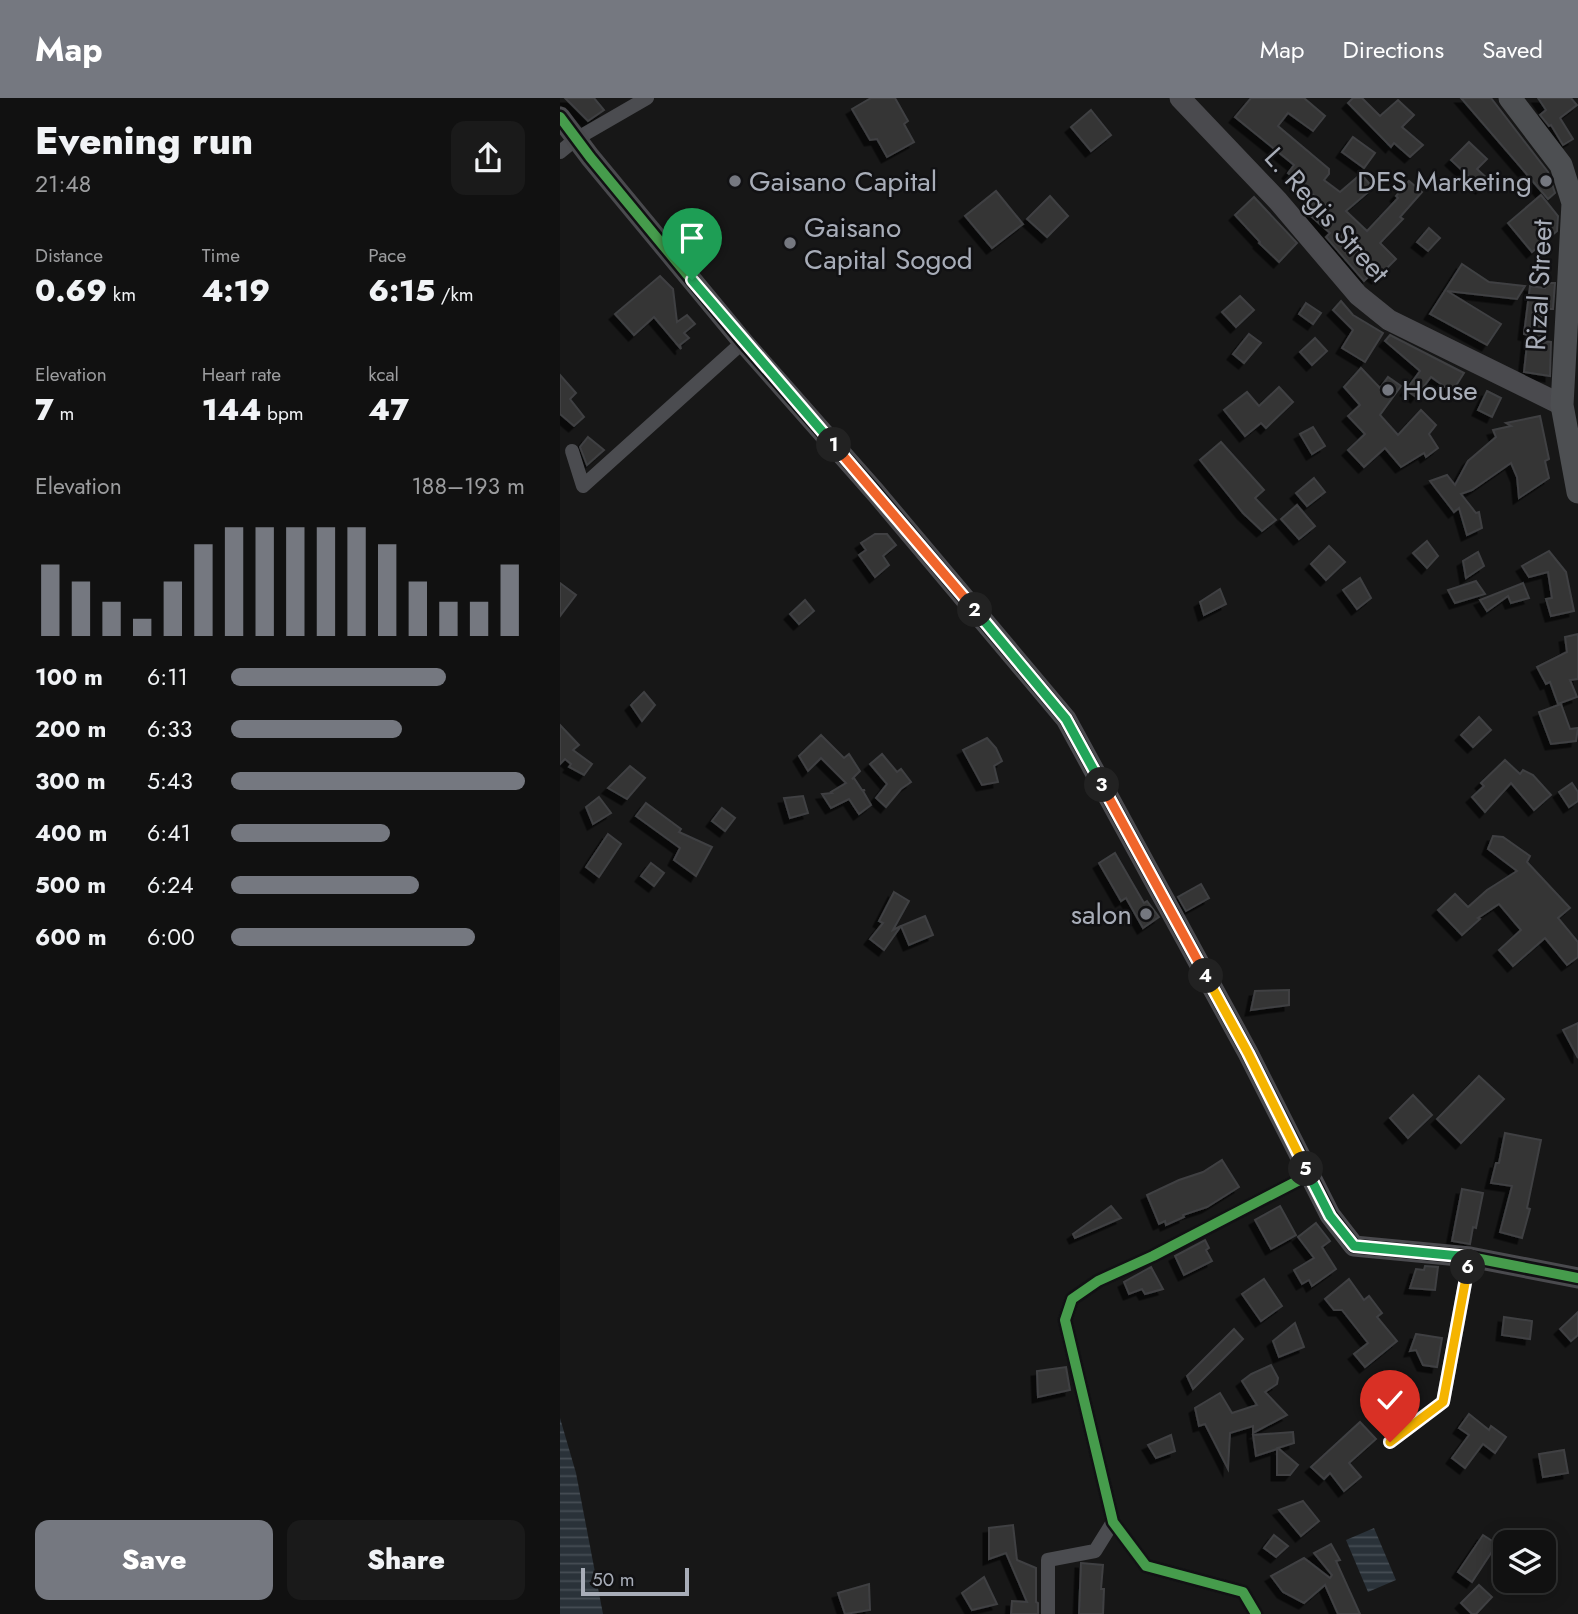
<!DOCTYPE html>
<html lang="en">
<head>
<meta charset="utf-8">
<style>
  :root { --surface:#111; --page:#1a1a1a; --text:#f1f3f6; --muted:#9c9d9f; --line:#303131; --accent:#757880 }
  body { margin:0; font-family:Jost,sans-serif; background:var(--page); color:var(--text); height:100vh; display:flex; flex-direction:column; font-size:26px; white-space:nowrap }
  * { box-sizing:border-box; margin:0 }
  p { font-size:23px; color:var(--muted) }
  .icon { flex:none; width:38px; height:38px; fill:none; stroke:currentColor; stroke-width:2; stroke-linecap:round; stroke-linejoin:round }
  .map { position:relative; flex:1; overflow:hidden }
  .sheet { display:flex; flex-direction:column; background:var(--surface); width:560px }
  .sheet>* { flex:none }
  .controls { position:absolute; left:933px; top:1432px; display:grid; gap:14px }
  .controls a { display:grid; place-items:center; width:63px; height:63px; border-radius:14px; background:var(--surface); box-shadow:0 4px 18px #0003,0 0 0 2px var(--line); font-size:35px }
  .scale { position:absolute; left:21px; bottom:18px; width:108px; box-sizing:border-box; padding-left:7px; border:4px solid #a8adb8; border-top:0; font-size:19px; line-height:24px; white-space:nowrap; color:#a8adb8; -webkit-text-stroke:5px #111113; paint-order:stroke }
  .pin { position:absolute; display:grid; place-items:center; width:60px; height:60px; color:#fff; margin:-72px -30px; border-radius:50% 50% 50% 0; rotate:-45deg; box-shadow:0 0 7px #0007 }
  .pin .icon { rotate:45deg }
  .km { position:absolute; width:35px; height:35px; margin:-18px; border-radius:50%; background:#222; color:#fff; font-size:19px; line-height:35px; text-align:center }
  .round { display:grid; place-items:center; flex:none; width:74px; height:74px; border-radius:14px; background:var(--page) }
  .summary { display:flex; align-items:center; justify-content:space-between; height:119px; padding:0 35px }
  h1 { font-size:38px; font-weight:800; line-height:52px }
  .figures { display:grid; grid-template-columns:repeat(3,1fr); gap:10px; height:119px; padding:7px 35px }
  .figures div { display:grid; align-content:center }
  .figures b { font-size:30px; font-weight:800 }
  .figures small { font-size:19px; font-weight:400 }
  .figures p { font-size:19px }
  .chart { height:196px; padding:14px 35px }
  .chart p { display:flex; justify-content:space-between }
  .chart svg { width:100%; height:126px; margin-top:7px; stroke:var(--accent); stroke-width:6 }
  .primary-button { display:flex; gap:14px; margin-top:auto; padding:14px 35px }
  .primary-button a { flex:1; height:80px; border-radius:14px; background:var(--accent); color:#fff; font-size:28px; font-weight:800; line-height:80px; text-align:center }
  .primary-button a+a { background:var(--page); color:var(--text) }
  ul { padding:0 35px; list-style:none; font-size:23px }
  li { display:grid; grid-template-columns:112px 84px 1fr; align-items:center; height:52px }
  li i { height:18px; border-radius:9px; background:var(--accent) }
  header { display:flex; align-items:center; gap:42px; box-sizing:border-box; height:98px; padding:0 35px; background:var(--accent); color:#fff }
  header strong { font-size:33px }
  nav { display:flex; gap:38px; margin-inline-start:auto; font-size:24px }
  main { display:flex; flex:1; min-height:0 }
  .map>svg:first-child { display:block }
</style>
</head>
<body>
<header>
<strong>Map</strong>
<nav><a>Map</a><a>Directions</a><a>Saved</a></nav>
</header>
<main>
<section class="sheet">
<div class="summary"><div><h1>Evening run</h1><p>21:48</p></div><a class="round"><svg class="icon" aria-label="share" viewBox="0 0 24 24"><path d="M12 15V3M7 8l5-5 5 5M5 13v7h14v-7"/></svg></a></div>
<div class="figures">
<div><p>Distance</p><b>0.69<small> km</small></b></div>
<div><p>Time</p><b>4:19</b></div>
<div><p>Pace</p><b>6:15<small> /km</small></b></div>
</div>
<div class="figures">
<div><p>Elevation</p><b>7<small> m</small></b></div>
<div><p>Heart rate</p><b>144<small> bpm</small></b></div>
<div><p>kcal</p><b>47</b></div>
</div>
<div class="chart"><p><span>Elevation</span>188–193 m</p>
<svg viewBox="0 0 160 44" preserveAspectRatio="none"><path d="M5 44V19M15 44V25M25 44V32M35 44V38M45 44V25M55 44V12M65 44V6M75 44V6M85 44V6M95 44V6M105 44V6M115 44V12M125 44V25M135 44V32M145 44V32M155 44V19"/></svg>
</div>
<ul>
<li><b>100 m</b>6:11<i style="width:73%"></i></li>
<li><b>200 m</b>6:33<i style="width:58%"></i></li>
<li><b>300 m</b>5:43<i style="width:100%"></i></li>
<li><b>400 m</b>6:41<i style="width:54%"></i></li>
<li><b>500 m</b>6:24<i style="width:64%"></i></li>
<li><b>600 m</b>6:00<i style="width:83%"></i></li>
</ul>
<div class="primary-button"><a>Save</a><a>Share</a></div>
</section>
<div class="map">
<svg width="1018" height="1516" viewBox="0 0 1018 1516">
  <defs>
    <pattern id="water-rules" width="6" height="5" patternUnits="userSpaceOnUse" patternTransform="scale(1.75)"><rect width="6" height="5" fill="#2a3239"/><path d="M0 2.5h6" fill="none" stroke="#464d54"/></pattern>
    <filter id="shadow"><feDropShadow dx="-5.5" dy="5.5" stdDeviation="0" flood-color="#0009"/></filter>
  </defs>
  <rect width="100%" height="100%" fill="#171717"/>
  <g fill="url(#water-rules)">
    <path d="M0,1320L16,1375L43,1516H0Z"/>
    <path d="M814,1430L836,1482L808,1494L786,1442Z"/>
  </g>
  <g fill="#353536" stroke="#3f4043" stroke-width="2" filter="url(#shadow)">
    <path d="M5,0H34L44,12L28,23Z"/>
    <path d="M311,0H335L348,23L344,26L354,44L327,59L317,41L310,42L292,11Z"/>
    <path d="M691,0H744L765,18L753,33L728,15L718,28L769,71V76L764,82L780,94L801,76L813,90L786,113L807,133L838,100L836,98L849,83L862,94L840,119L843,121L820,145L836,161L817,180L811,176L804,183L766,139L770,135L745,113L757,100L728,75L734,67L675,19Z"/>
    <path d="M793,0H802L820,18L838,2L854,17L842,29L863,47L850,59L834,45L831,49L788,5Z"/>
    <path d="M901,0H931L988,74L995,95L988,101Z"/>
    <path d="M978,0H1011L1017,7L1000,20L1013,41L1003,47L991,27L989,28L980,17L986,12Z"/>
    <path d="M531,12L551,37L531,53L511,29Z"/>
    <path d="M793,39L815,55L804,70L782,54Z"/>
    <path d="M909,44L927,61L917,71L929,82L921,90L891,62Z"/>
    <path d="M436,93L463,126L432,150L405,118Z"/>
    <path d="M981,97L998,118L997,133L972,154L948,125Z"/>
    <path d="M490,98L508,118L487,139L467,121Z"/>
    <path d="M694,99L737,145L719,164L699,145L700,144L675,117Z"/>
    <path d="M869,130L880,140L868,153L857,144Z"/>
    <path d="M902,166L929,184L965,188L957,201L887,193L941,226L927,247L870,216Z"/>
    <path d="M100,178L113,191L117,224L127,217L135,226L124,235L129,240L120,247L121,251L94,219L74,237L55,216Z"/>
    <path d="M985,185H995L993,211H984L980,243L991,244L990,278L964,274L968,237L964,236L970,188L985,190Z"/>
    <path d="M680,198L694,212L676,229L662,214Z"/>
    <path d="M781,203L793,217L823,235L805,264L782,250L793,232L773,212Z"/>
    <path d="M746,205L761,215L753,226L739,216Z"/>
    <path d="M689,236L701,245L684,265L673,256Z"/>
    <path d="M830,237L904,275L892,294L871,279L856,299L846,292L860,273L825,243Z"/>
    <path d="M755,240L767,253L752,267L740,254Z"/>
    <path d="M801,270L820,290L828,279L841,288L820,317L838,337L861,312L876,327L869,336L878,350L866,359L864,355L841,369L825,350L804,369L788,352L805,336L788,318L800,307L784,289Z"/>
    <path d="M0,277L16,295L10,301L24,319L14,328L0,316Z"/>
    <path d="M719,289L733,304L706,330L701,325L685,338L664,312L687,294L699,308Z"/>
    <path d="M927,293L941,300L932,319L918,312Z"/>
    <path d="M980,318L989,361L985,363L989,380L959,400L957,379L951,365L912,392L901,396L916,415L919,414L922,430L907,437L899,410L894,414L870,383L887,377L895,387L908,363L936,339L933,332L951,328L946,325Z"/>
    <path d="M753,329L765,348L752,356L740,336Z"/>
    <path d="M28,339L44,352L27,367L20,349Z"/>
    <path d="M661,344L704,392L695,400L716,422L702,433L683,415L640,362Z"/>
    <path d="M754,380L765,394L747,408L736,395Z"/>
    <path d="M737,407L755,428L739,441L721,421Z"/>
    <path d="M315,436H327L336,447L323,458L329,467L315,479L299,457L306,452L301,445Z"/>
    <path d="M867,443L878,458L867,470L853,455Z"/>
    <path d="M769,448L785,464L766,482L751,466Z"/>
    <path d="M989,453L1006,474L1014,513L991,518L986,501L992,500L988,474L969,479L962,468Z"/>
    <path d="M918,454L924,468L906,480L903,463Z"/>
    <path d="M800,480L811,500L797,511L783,492Z"/>
    <path d="M916,483L925,496L895,505L888,492Z"/>
    <path d="M0,485L16,497L0,518Z"/>
    <path d="M963,485L969,500L951,505L948,498L927,513L920,502Z"/>
    <path d="M660,491L666,506L644,517L640,504Z"/>
    <path d="M245,502L254,513L239,526L230,516Z"/>
    <path d="M1018,536V581L1010,582L1017,599L998,606L990,584L986,586L977,569L1007,554L1005,539Z"/>
    <path d="M84,594L95,607L82,623L71,607Z"/>
    <path d="M1001,606L1010,631L1018,630L1016,643L991,646L979,614Z"/>
    <path d="M919,619L931,632L913,649L901,637Z"/>
    <path d="M0,627L19,647L13,652L32,666L24,677L9,669L11,666L5,661L0,666Z"/>
    <path d="M261,637L284,660L289,656L300,673L292,681L294,680L302,692H305L303,693L311,707L299,716L289,701L271,710L262,696L272,695L271,694L286,685L261,660L248,673L239,658Z"/>
    <path d="M427,640L436,650L442,663L434,668L438,684L422,687L403,652Z"/>
    <path d="M322,656L337,674L341,671L351,684L341,691L326,709L316,700L327,686L310,666Z"/>
    <path d="M945,662L960,676L963,672L973,677L991,697L974,712L951,685L925,714L912,699L924,688L921,685Z"/>
    <path d="M70,668L85,680L67,701L48,690Z"/>
    <path d="M1012,685L1018,694V703L1009,709L999,694Z"/>
    <path d="M243,698L248,715L230,720L224,700Z"/>
    <path d="M39,699L51,715L33,726L26,709Z"/>
    <path d="M86,705L121,731L119,734L152,749L136,778L114,762L120,750L76,718Z"/>
    <path d="M162,710L175,720L165,733L152,723Z"/>
    <path d="M48,736L61,746L39,779L26,769Z"/>
    <path d="M933,738L943,739L970,758L967,764L1010,810L998,820L1018,844V859L1007,867L985,840L953,868L939,852L961,832L939,806L918,820L920,821L902,837L878,812L895,796L908,809L927,792L957,773L928,751Z"/>
    <path d="M555,755L584,805L587,803L599,819L583,830L566,800L561,803L539,765Z"/>
    <path d="M91,765L104,775L94,788L81,778Z"/>
    <path d="M641,786L649,800L626,813L618,799Z"/>
    <path d="M334,794L349,803L333,832L341,828L324,852L310,841L323,825L319,823Z"/>
    <path d="M365,818L373,837L349,847L341,828Z"/>
    <path d="M729,892V907L691,912L695,893Z"/>
    <path d="M1018,925V960L1003,932Z"/>
    <path d="M919,978L944,1001L901,1045L877,1021Z"/>
    <path d="M853,997L872,1017L848,1040L830,1020Z"/>
    <path d="M945,1035L981,1042L967,1110L970,1111L962,1140L940,1134L952,1088L931,1085L936,1065H939Z"/>
    <path d="M662,1062L679,1089L647,1109L623,1117L624,1119L606,1127L605,1123L599,1126L587,1097L619,1082L643,1074Z"/>
    <path d="M902,1091L923,1095L916,1130L913,1129L910,1146L892,1143Z"/>
    <path d="M551,1108L561,1120L515,1140L513,1136Z"/>
    <path d="M720,1108L736,1137L711,1151L695,1122Z"/>
    <path d="M756,1125L770,1143L762,1149L776,1171L752,1188L749,1182L742,1186L734,1172L754,1160L738,1139Z"/>
    <path d="M645,1142L649,1150L646,1152L652,1163L624,1177L615,1158Z"/>
    <path d="M865,1168L878,1169L875,1192L850,1190L856,1171L864,1172Z"/>
    <path d="M591,1169L603,1191L585,1196L582,1191L569,1196L564,1184Z"/>
    <path d="M704,1181L722,1208L701,1223L682,1196Z"/>
    <path d="M789,1181L804,1202L809,1198L822,1215L817,1219L837,1243L805,1269L794,1256L808,1245L782,1212H774L765,1201Z"/>
    <path d="M1018,1214V1237L1011,1243L1000,1231Z"/>
    <path d="M944,1219L972,1223L970,1241L942,1237Z"/>
    <path d="M735,1225L744,1249L719,1259L713,1243Z"/>
    <path d="M674,1231L683,1241L633,1291L627,1278Z"/>
    <path d="M856,1236L882,1240L877,1269L863,1267L856,1252L850,1253Z"/>
    <path d="M711,1267L718,1280L717,1286L705,1294L727,1317L693,1335V1328L670,1335L668,1371L645,1326L639,1328L635,1310L660,1295L672,1315L697,1307L682,1283L691,1276Z"/>
    <path d="M506,1269L510,1292L478,1299L477,1273Z"/>
    <path d="M909,1316L929,1332L931,1328L946,1339L935,1355L923,1346L905,1370L892,1360L909,1337L899,1330Z"/>
    <path d="M800,1324L816,1341L789,1365L801,1379L784,1393L770,1375L764,1381L751,1369Z"/>
    <path d="M733,1334L734,1345L718,1350L738,1367L730,1377H717V1351L696,1358L693,1337Z"/>
    <path d="M611,1337L615,1353L596,1360L588,1347Z"/>
    <path d="M1004,1352L1008,1375L983,1379L979,1356Z"/>
    <path d="M743,1403L759,1423L741,1438L719,1412Z"/>
    <path d="M453,1427L457,1462L476,1470V1504L478,1505V1516H451L452,1503L467,1504L446,1455L429,1461V1430Z"/>
    <path d="M714,1437L728,1448L716,1459L704,1450Z"/>
    <path d="M923,1437L937,1446L912,1484L898,1474Z"/>
    <path d="M771,1446L780,1462L776,1463L800,1516H778L765,1487L744,1505L723,1494L711,1478L744,1460L770,1480L772,1477L754,1455Z"/>
    <path d="M521,1465L543,1467L541,1491H544L543,1516H519Z"/>
    <path d="M424,1479L437,1506L412,1512L402,1495Z"/>
    <path d="M309,1486L310,1512L285,1516L278,1495Z"/>
    <path d="M919,1487L932,1499L916,1516H912L901,1505Z"/>
  </g>
  <g fill="none" stroke-linecap="round" stroke-linejoin="round">
    <g stroke="#4b4c50" stroke-width="14">
      <path d="M0,54L16,41L87,0"/>
      <path d="M12,353L23,388L183,244"/>
      <path d="M830,1344L883,1304L910,1159"/>
      <path d="M488,1516V1462L535,1453L553,1424"/>
      <path d="M696,1516L683,1494L586,1468L553,1424L505,1222L512,1201L538,1183L593,1158L749,1077"/>
    </g>
    <g stroke="#4a4a4e" stroke-width="21">
      <path d="M620,0L718,103L798,197L829,222L1002,307"/>
      <path d="M0,19L30,59L183,244L316,395L506,621L688,955L770,1117L794,1148L910,1159L1018,1180"/>
    </g>
    <path stroke="#4d4f52" stroke-width="23" d="M950,0L1001,67L1013,105L1002,307L1018,394"/>
    <g stroke="#111113" stroke-width="15">
      <g id="cycleway">
        <path d="M0,19L30,59L183,244L316,395L506,621L688,955L770,1117L794,1148L910,1159L1018,1180"/>
        <path d="M696,1516L683,1494L586,1468L553,1424L505,1222L512,1201L538,1183L593,1158L749,1077"/>
      </g>
    </g>
    <use href="#cycleway" stroke="#469c4c" stroke-width="10"/>
  </g>
  <g fill="none" stroke-linecap="round" stroke-linejoin="round">
    <g stroke="#fff" stroke-width="14">
      <path id="split-1" d="M132,182L274,347"/>
    </g>
    <g stroke="#fff" stroke-width="14">
      <path id="split-2" d="M274,347L415,512"/>
    </g>
    <g stroke="#fff" stroke-width="14">
      <path id="split-3" d="M415,512L506,621L542,687"/>
    </g>
    <g stroke="#fff" stroke-width="14">
      <path id="split-4" d="M542,687L646,878"/>
    </g>
    <g stroke="#fff" stroke-width="14">
      <path id="split-5" d="M646,878L688,955L746,1071"/>
    </g>
    <g stroke="#fff" stroke-width="14">
      <path id="split-6" d="M746,1071L770,1118L794,1148L910,1159L908,1169"/>
    </g>
    <g stroke="#fff" stroke-width="14">
      <path id="split-7" d="M830,1344L883,1304L908,1169"/>
    </g>
    <use href="#split-1" stroke="#22a559" stroke-width="9"/>
    <use href="#split-2" stroke="#f0652b" stroke-width="9"/>
    <use href="#split-3" stroke="#22a559" stroke-width="9"/>
    <use href="#split-4" stroke="#f0652b" stroke-width="9"/>
    <use href="#split-5" stroke="#f5b400" stroke-width="9"/>
    <use href="#split-6" stroke="#22a559" stroke-width="9"/>
    <use href="#split-7" stroke="#f5b400" stroke-width="9"/>
  </g>
  <g fill="#757880" stroke="#111113" stroke-width="2.5">
    <circle cx="175" cy="83" r="7"/>
    <circle cx="986" cy="83" r="7"/>
    <circle cx="230" cy="145" r="7"/>
    <circle cx="828" cy="292" r="7"/>
    <circle cx="586" cy="816" r="7"/>
  </g>
  <g text-anchor="middle" dominant-baseline="central" stroke-width="5" stroke-linejoin="round" paint-order="stroke">
    <g font-size="28" fill="#a8adb8" stroke="#111113" text-anchor="start">
      <text x="189" y="83">Gaisano Capital</text>
      <text x="972" y="83" text-anchor="end">DES Marketing</text>
      <text x="244" y="129">Gaisano<tspan x="244" dy="32">Capital Sogod</tspan></text>
      <text x="842" y="292">House</text>
      <text x="572" y="816" text-anchor="end">salon</text>
    </g>
    <g font-size="28" fill="#a8adb8" stroke="#111113">
      <text transform="translate(767 117) rotate(48)">L. Regis Street</text>
      <text transform="translate(979 187) rotate(-87)">Rizal Street</text>
    </g>
  </g>
</svg>
<div class="controls">
<a><svg class="icon" aria-label="layers" viewBox="0 0 24 24"><path d="M12 4l9 5-9 5-9-5zM3 14l9 5 9-5"/></svg></a>
</div>
<div class="scale">50 m</div>
<div class="pin" style="left:132px;top:182px;background:#1e9e55"><svg class="icon" aria-label="arrive" viewBox="0 0 24 24"><path d="M6 21V4h12l-3 4 3 4H6"/></svg></div>
<div class="pin" style="left:830px;top:1344px;background:#d93025"><svg class="icon" aria-label="check" viewBox="0 0 24 24"><path d="M5 12l5 5 9-10"/></svg></div>
<b class="km" style="left:274px;top:347px">1</b>
<b class="km" style="left:415px;top:512px">2</b>
<b class="km" style="left:542px;top:687px">3</b>
<b class="km" style="left:646px;top:878px">4</b>
<b class="km" style="left:746px;top:1071px">5</b>
<b class="km" style="left:908px;top:1169px">6</b>
</div>
</main>
</body>
</html>
